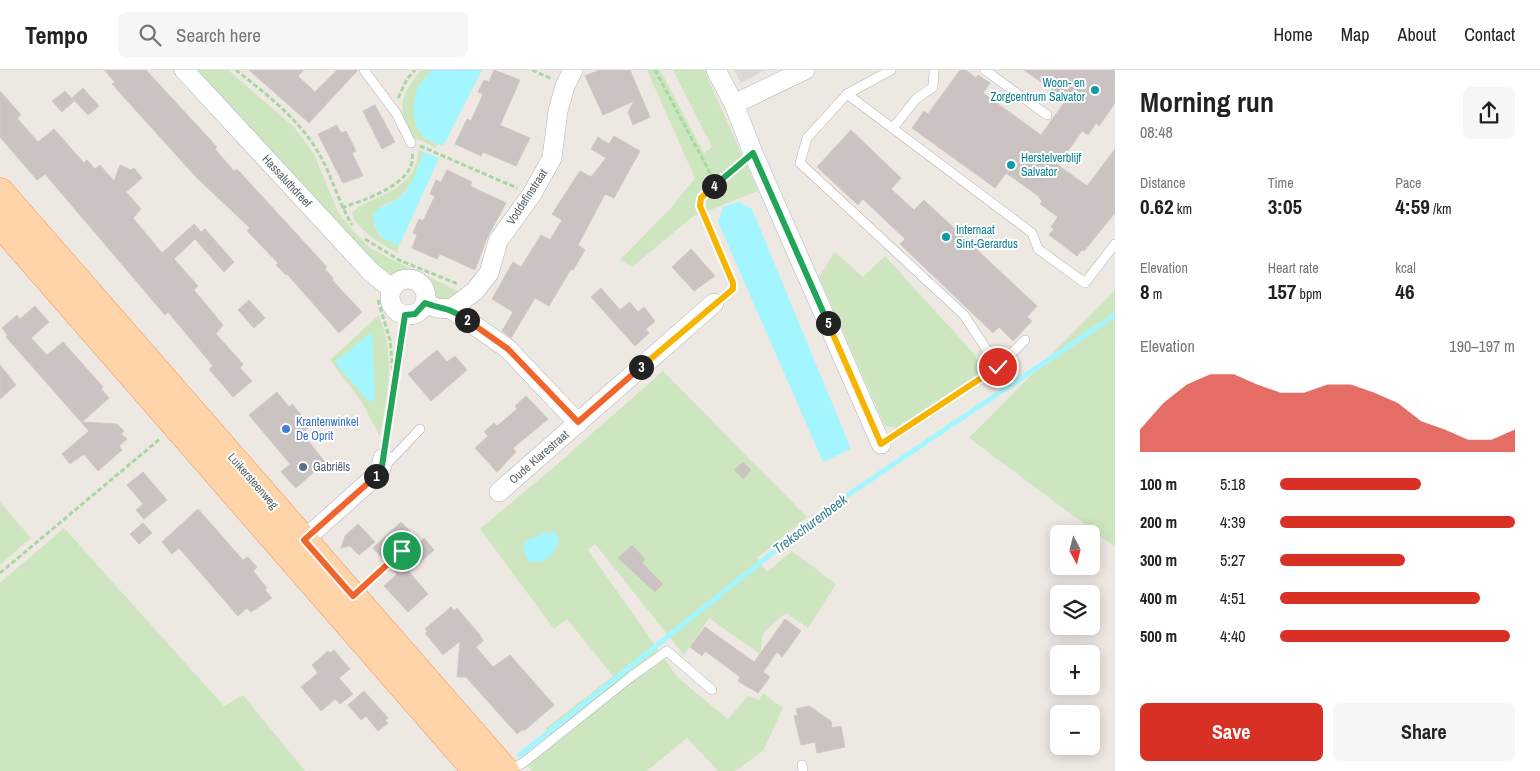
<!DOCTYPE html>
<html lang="en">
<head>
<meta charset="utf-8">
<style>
  :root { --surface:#fff; --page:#f6f6f6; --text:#222; --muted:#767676; --line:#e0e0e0; --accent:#d93025 }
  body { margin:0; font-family:"Archivo Narrow",sans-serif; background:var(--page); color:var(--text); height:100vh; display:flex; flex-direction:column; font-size:19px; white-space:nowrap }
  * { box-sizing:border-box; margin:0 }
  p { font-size:16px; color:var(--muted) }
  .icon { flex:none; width:28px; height:28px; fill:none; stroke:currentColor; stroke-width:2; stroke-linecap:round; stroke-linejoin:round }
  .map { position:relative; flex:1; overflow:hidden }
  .panel { display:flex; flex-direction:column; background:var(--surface); width:425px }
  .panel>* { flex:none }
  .needle { width:32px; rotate:173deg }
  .controls { position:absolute; left:1050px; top:455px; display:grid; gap:10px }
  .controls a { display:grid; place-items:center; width:50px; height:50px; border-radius:8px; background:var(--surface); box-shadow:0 2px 12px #0003; font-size:25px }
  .pin { position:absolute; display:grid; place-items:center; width:42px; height:42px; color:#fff; margin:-21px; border:2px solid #fff; border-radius:50%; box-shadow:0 1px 5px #0007 }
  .km { position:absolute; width:25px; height:25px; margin:-12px; border-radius:50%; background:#222; color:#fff; font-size:14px; line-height:25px; text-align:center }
  .round { display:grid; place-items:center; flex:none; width:52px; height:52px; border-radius:8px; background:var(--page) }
  .headline { display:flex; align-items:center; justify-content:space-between; height:85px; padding:0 25px }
  h1 { font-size:28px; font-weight:700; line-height:38px }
  .stats { display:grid; grid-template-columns:repeat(3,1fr); gap:8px; height:85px; padding:5px 25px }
  .stats div { display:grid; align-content:center }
  .stats b { font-size:21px; font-weight:700 }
  .stats small { font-size:14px; font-weight:400 }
  .stats p { font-size:14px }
  .chart { height:140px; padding:10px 25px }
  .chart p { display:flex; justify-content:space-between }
  .chart svg { width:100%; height:90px; margin-top:5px; fill:var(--accent); opacity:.7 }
  .action { display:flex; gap:10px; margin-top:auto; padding:10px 25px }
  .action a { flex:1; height:58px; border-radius:8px; background:var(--accent); color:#fff; font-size:20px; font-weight:700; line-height:58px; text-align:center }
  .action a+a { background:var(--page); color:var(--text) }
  ul { padding:0 25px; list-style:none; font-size:16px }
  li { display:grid; grid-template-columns:80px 60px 1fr; align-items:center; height:38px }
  li i { height:12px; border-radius:6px; background:var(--accent) }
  header { display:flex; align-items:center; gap:30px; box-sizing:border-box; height:70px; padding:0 25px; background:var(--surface); border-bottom:1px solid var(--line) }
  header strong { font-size:24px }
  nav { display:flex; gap:28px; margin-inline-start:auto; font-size:18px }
  .search { width:350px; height:45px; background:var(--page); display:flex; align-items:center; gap:12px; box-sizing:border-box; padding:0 18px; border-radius:8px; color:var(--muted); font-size:19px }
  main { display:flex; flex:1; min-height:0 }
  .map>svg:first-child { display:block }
</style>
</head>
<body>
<header>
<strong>Tempo</strong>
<div class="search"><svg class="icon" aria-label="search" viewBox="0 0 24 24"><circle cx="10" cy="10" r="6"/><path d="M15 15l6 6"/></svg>Search here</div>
<nav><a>Home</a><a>Map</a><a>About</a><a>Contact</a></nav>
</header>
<main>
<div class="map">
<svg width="1115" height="701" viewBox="0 0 1115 701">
  <rect width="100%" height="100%" fill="#eee8e3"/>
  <path fill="#ddd8d6" d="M734,0H765L741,13Z"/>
  <g fill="#cde6c0">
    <path d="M194,0H228L294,57L314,84L338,142L357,165L370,178L389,188L462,223L455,230L439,231C413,189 416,216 384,203Z"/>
    <path d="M421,0H432L418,17L424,68L438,74L436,78L411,66C396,35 401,26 421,0Z"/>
    <path d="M647,0H660L704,83L712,77L673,0H704L758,121L692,147L632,197L620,190L670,139L695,108Z"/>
    <path d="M418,80L424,82L414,111L397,130L381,136L374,154L379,165L399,176L398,183C385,177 354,158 352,143L358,137C384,124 418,115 418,80Z"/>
    <path d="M835,182L863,207L885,186L975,285L982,303L897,358L885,356L819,207Z"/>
    <path d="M1115,220V477L969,368Z"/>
    <path d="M379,245C396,291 388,320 380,366L361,331L330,290Z"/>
    <path d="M663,301L807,447L757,488L767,502L792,481L836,514L808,558L786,543L763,563L760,584L709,548L684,585L595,474L588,480L678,608L728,649L748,626L759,630L763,623L783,638L763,681L735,701H718L687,668L647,701H532L526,694L553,670L546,658L613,606L567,549L554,559L480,459L554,397Z"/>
    <path d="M0,432L31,468L0,495Z"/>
    <path d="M64,458L224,636L243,625L305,701H0V513Z"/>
  </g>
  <g fill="#a3f6ff">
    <path d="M432,0H482L443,76L424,68L416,55L413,37L418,17Z"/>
    <path d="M424,82L439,88L399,176C382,169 375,163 373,144C382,135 387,136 396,130C415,117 415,99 424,82Z"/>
    <path d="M739,132L752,139L851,379L823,392L718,152L723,137Z"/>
    <path d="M372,262L375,329L369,332L335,292Z"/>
    <path d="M555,462L559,472L551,485L542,492L529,491L523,480L524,472L544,463Z"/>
  </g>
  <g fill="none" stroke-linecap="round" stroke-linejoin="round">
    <path stroke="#a3f6ff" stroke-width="5" d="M520,685L827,439L1115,245"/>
  </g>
  <g fill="#cac3c1" stroke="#d3c8c2">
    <path d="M104,0H146L217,77L215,79L234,101L237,99L327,197L325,199L333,208L332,210L362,242L339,263L287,204L286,205L276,195L278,193L247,161L250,158L196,107L112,14L115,12Z"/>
    <path d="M249,0H304L298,6L315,22L337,0H358L309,53Z"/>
    <path d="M494,0L520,10L500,55L530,68L516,96L483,82L481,86L455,74L467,49L471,51L483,24L478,22L484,10L489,12Z"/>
    <path d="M599,0H630L650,47L633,55L628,42L634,31L603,45L585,6Z"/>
    <path d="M960,0H966L976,8L978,5L990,13L983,23L1041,65L1066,30L1024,0H1115V33L1099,56L1096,53L1088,65L1082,61L1058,95L1087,116L1115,79V143L1084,181L1082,180L1077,186L1049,165L1054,159L1051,157L1058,147L1040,134L1042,131L1037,125L1006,103L995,118L912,58L924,41L928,44Z"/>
    <path d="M83,18L99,36L88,45L72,28Z"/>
    <path d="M0,21L21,45L17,48L38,72L54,59L84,93L87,90L95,99L100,95L114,111L120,95L131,100L134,98L142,108L126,122L141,139L133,148L162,183L194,154L201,162L205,159L234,192L224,202L195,169L174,189L198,216L194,220L223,255L216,264L243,294L240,298L252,311L233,327L209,299L213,296L168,242L165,245L45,104L37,110L0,67Z"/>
    <path d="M65,21L74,31L62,42L52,31Z"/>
    <path d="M375,35L395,72L382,79L363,41Z"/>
    <path d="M337,55L341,63L346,61L356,81L352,83L363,106L343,113L318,64Z"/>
    <path d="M851,60L901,108L891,119L914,140L924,130L1037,236L1027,247L1032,251L1013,271L999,257L993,263L900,174L905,169L863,129L858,135L817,97Z"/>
    <path d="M614,66L640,81L614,128L605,124L578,175L585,180L573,200L571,199L549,236L535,228L511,268L502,261L513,242L492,229L513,192L521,197L541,165L550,170L562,150L552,144L580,101L591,107L606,88L591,79L598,67L609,74Z"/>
    <path d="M447,100L472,112L470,116L506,133L487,168L475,200L440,184L437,189L412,178L417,165L413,163L419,149L423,151L435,126L430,124L436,110L441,112Z"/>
    <path d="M691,179L715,206L694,221L672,197Z"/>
    <path d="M601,218L620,240L630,232L638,242L644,237L655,251L646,259L649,263L635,276L591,227Z"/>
    <path d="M249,230L265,248L254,258L238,240Z"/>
    <path d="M35,236L49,252L31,268L47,285L63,272L103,317L101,319L109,328L82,352L117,354L124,361L121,364L127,369L119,376L122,380L98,401L84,384L70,394L62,384L89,361L6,267L8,266L2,258L17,245L20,249Z"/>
    <path d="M437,280L447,292L455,286L467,300L431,331L408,304Z"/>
    <path d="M0,295L16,315L0,329Z"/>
    <path d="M277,322L289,337L292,334L310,356L302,363L325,392L296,418L281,402L290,394L249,345Z"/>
    <path d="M526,326L548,349L513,378L516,382L497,402L475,378L488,366L484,362L494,353L497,356L517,339L515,336Z"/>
    <path d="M743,392L751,400L743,409L734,400Z"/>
    <path d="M143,402L167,430L144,449L136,440L143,434L127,415Z"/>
    <path d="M198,439L243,490L248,487L257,497L253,501L267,518L265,520L272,528L251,542L247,538L238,546L179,478L172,484L162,472Z"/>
    <path d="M401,452L420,472L424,468L434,480L409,502L428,524L408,542L384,516L397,504L373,478Z"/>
    <path d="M143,453L152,463L139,474L130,464Z"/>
    <path d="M358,454L375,472L359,485L350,476L341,478L345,466Z"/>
    <path d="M632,475L645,489L642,493L663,514L655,522L618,488Z"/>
    <path d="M451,537L455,541L457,538L480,565L483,571L476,577L493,597L510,585L554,635L524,661L523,659L517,664L466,607H457L460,571L443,585L425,563L428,561L425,559Z"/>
    <path d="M785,549L801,561L782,587L777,582L763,602L770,607L758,623L738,611L740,607L705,581L702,586L690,577L705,557L754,592Z"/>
    <path d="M334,580L350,599L339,608L353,624L340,634L335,629L321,641L301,617L318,603L312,595L328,581L330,583Z"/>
    <path d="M364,621L388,648L385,650L388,653L378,661L366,646L361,650L348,635Z"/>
    <path d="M809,636L831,651L832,658L841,656L845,677L817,683L815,672L801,675L794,646L798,645L796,639Z"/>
  </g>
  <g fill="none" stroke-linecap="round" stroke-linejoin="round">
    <g stroke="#afb4b6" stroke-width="10">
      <g id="service">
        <path d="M364,0L396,43L411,73"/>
        <path d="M891,0L847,24L807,68L800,93L964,245L998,297"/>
        <path d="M985,0L1047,45"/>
        <path d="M847,24L1032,163L1038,179L1085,213L1115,174"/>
        <path d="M893,58L916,29L933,17L934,1"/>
        <path d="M881,374L998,297L1025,270"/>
        <path d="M384,397L420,359"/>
        <path d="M802,695L803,701"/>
        <path d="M507,701L523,693L632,606L667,581L712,620"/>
      </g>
    </g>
    <g stroke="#afb4b6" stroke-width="20">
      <g id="minor">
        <path d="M184,0L371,202L392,219"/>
        <path d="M716,0L734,34L753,83L881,374"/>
        <path d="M734,34L805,0"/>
        <circle cx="408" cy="227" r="18"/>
        <path d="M425,233L437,238L451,239L475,221L489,203L498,171L532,124L552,88L558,41L565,16L573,0"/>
        <path d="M451,239L508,279L578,353"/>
        <path d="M499,422L714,233"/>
        <path d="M304,470L380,402L383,388"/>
      </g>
    </g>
    <g stroke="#f29459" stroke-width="29">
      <g id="primary">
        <path d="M0,122L505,701"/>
        <path d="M0,153L477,701"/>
      </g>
    </g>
    <g stroke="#a7d8a3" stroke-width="3" stroke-dasharray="5 2.5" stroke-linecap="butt">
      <path d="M236,0C265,23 299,49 318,82C332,105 338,132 352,155"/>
      <path d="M532,0L552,9"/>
      <path d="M655,0L716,114"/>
      <path d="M398,28L407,9L415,0"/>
      <path d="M420,76L517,118"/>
      <path d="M342,138C365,129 418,114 412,82"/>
      <path d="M365,169L399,190L458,214"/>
      <path d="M728,225L733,219V213L700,136L701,128L741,93"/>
      <path d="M378,230L390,270L393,304"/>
      <path d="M385,373L405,245"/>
      <circle cx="404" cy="477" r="5"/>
      <path d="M0,503L161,368"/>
      <path d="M367,512L402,481"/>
    </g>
    <use href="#service" stroke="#fff" stroke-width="9"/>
    <use href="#minor" stroke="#fff" stroke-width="19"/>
    <use href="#primary" stroke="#ffd4a8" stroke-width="28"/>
  </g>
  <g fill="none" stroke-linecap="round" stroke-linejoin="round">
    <g stroke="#fff" stroke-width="10">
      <path id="split-1" d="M376,406L304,470L353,526L402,481"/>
    </g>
    <g stroke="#fff" stroke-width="10">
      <path id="split-2" d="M376,406L382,396L405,245L415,244L425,233C444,240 449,237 467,250"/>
    </g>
    <g stroke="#fff" stroke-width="10">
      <path id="split-3" d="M467,250L508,279L578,352L641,297"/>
    </g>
    <g stroke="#fff" stroke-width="10">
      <path id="split-4" d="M641,297L733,219V213L700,136L701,128L714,116"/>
    </g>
    <g stroke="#fff" stroke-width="10">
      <path id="split-5" d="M714,116L753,83L828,253"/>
    </g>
    <g stroke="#fff" stroke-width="10">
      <path id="split-6" d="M828,253L881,374L998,297"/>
    </g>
    <use href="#split-1" stroke="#f0652b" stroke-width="6"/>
    <use href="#split-2" stroke="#22a559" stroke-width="6"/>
    <use href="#split-3" stroke="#f0652b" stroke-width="6"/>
    <use href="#split-4" stroke="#f5b400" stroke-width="6"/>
    <use href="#split-5" stroke="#22a559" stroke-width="6"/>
    <use href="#split-6" stroke="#f5b400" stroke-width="6"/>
  </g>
  <g fill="#0f9aa8" stroke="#fff" stroke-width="2">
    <circle cx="1095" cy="20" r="5"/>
    <circle cx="1011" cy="95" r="5"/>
    <circle cx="946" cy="167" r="5"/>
  </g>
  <circle fill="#3f7fe0" stroke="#fff" stroke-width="2" cx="286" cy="359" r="5"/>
  <circle fill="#5c6f8a" stroke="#fff" stroke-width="2" cx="303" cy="397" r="5"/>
  <g text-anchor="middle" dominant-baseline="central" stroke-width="4" stroke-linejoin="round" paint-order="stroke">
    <g font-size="12" fill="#0d838f" stroke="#fff" text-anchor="start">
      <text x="1085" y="13" text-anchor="end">Woon- en<tspan x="1085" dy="14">Zorgcentrum Salvator</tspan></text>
      <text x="1021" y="88">Herstelverblijf<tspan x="1021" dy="14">Salvator</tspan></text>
      <text x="956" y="160">Internaat<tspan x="956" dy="14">Sint-Gerardus</tspan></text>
    </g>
    <g font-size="12" fill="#5c6264" stroke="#fff">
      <text transform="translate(287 111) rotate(47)">Hassaluthdreef</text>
      <text transform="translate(527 127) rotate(-57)">Voddefinstraat</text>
      <text transform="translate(539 387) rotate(-41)">Oude Klarestraat</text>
      <text transform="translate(253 411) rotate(49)">Luikersteenweg</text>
    </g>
    <g font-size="12" fill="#366cbe" stroke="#fff" text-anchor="start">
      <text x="296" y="352">Krantenwinkel<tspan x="296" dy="14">De Oprit</tspan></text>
    </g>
    <g font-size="12" fill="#4e5e75" stroke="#fff" text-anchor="start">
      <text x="313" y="397">Gabriëls</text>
    </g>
    <g font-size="14" font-style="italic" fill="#357e8e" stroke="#fff">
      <text transform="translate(810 454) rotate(-37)">Trekschurenbeek</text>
    </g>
  </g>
</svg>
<div class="controls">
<a><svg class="needle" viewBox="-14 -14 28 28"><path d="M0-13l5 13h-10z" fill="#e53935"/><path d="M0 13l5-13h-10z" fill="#767676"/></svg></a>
<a><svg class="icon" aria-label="layers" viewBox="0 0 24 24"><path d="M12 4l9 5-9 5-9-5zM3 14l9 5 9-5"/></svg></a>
<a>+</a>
<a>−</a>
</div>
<div class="pin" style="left:402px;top:481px;background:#1e9e55"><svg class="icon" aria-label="arrive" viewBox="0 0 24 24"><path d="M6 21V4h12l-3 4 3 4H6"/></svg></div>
<div class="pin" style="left:998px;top:297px;background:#d93025"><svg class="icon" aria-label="check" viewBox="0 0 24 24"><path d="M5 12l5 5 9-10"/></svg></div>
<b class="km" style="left:376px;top:406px">1</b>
<b class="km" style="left:467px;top:250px">2</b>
<b class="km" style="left:641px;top:297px">3</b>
<b class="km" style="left:714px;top:116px">4</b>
<b class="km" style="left:828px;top:253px">5</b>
</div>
<section class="panel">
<div class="headline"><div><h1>Morning run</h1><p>08:48</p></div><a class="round"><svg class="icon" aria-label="share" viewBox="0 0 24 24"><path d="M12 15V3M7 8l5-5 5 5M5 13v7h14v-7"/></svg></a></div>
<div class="stats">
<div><p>Distance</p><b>0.62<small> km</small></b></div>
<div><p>Time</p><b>3:05</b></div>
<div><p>Pace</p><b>4:59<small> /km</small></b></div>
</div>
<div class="stats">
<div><p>Elevation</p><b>8<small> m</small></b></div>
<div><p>Heart rate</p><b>157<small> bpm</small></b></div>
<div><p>kcal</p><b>46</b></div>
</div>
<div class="chart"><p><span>Elevation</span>190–197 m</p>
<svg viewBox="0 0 160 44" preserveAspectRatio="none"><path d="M0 44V33L10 20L20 11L30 6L40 6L50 11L60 15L70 15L80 11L90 11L100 15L110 20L120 29L130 33L140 38L150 38L160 33V44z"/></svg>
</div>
<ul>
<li><b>100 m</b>5:18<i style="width:60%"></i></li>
<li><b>200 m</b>4:39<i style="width:100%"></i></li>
<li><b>300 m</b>5:27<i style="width:53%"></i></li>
<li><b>400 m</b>4:51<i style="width:85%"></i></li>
<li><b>500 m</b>4:40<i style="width:98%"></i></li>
</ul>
<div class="action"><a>Save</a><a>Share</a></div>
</section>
</main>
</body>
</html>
